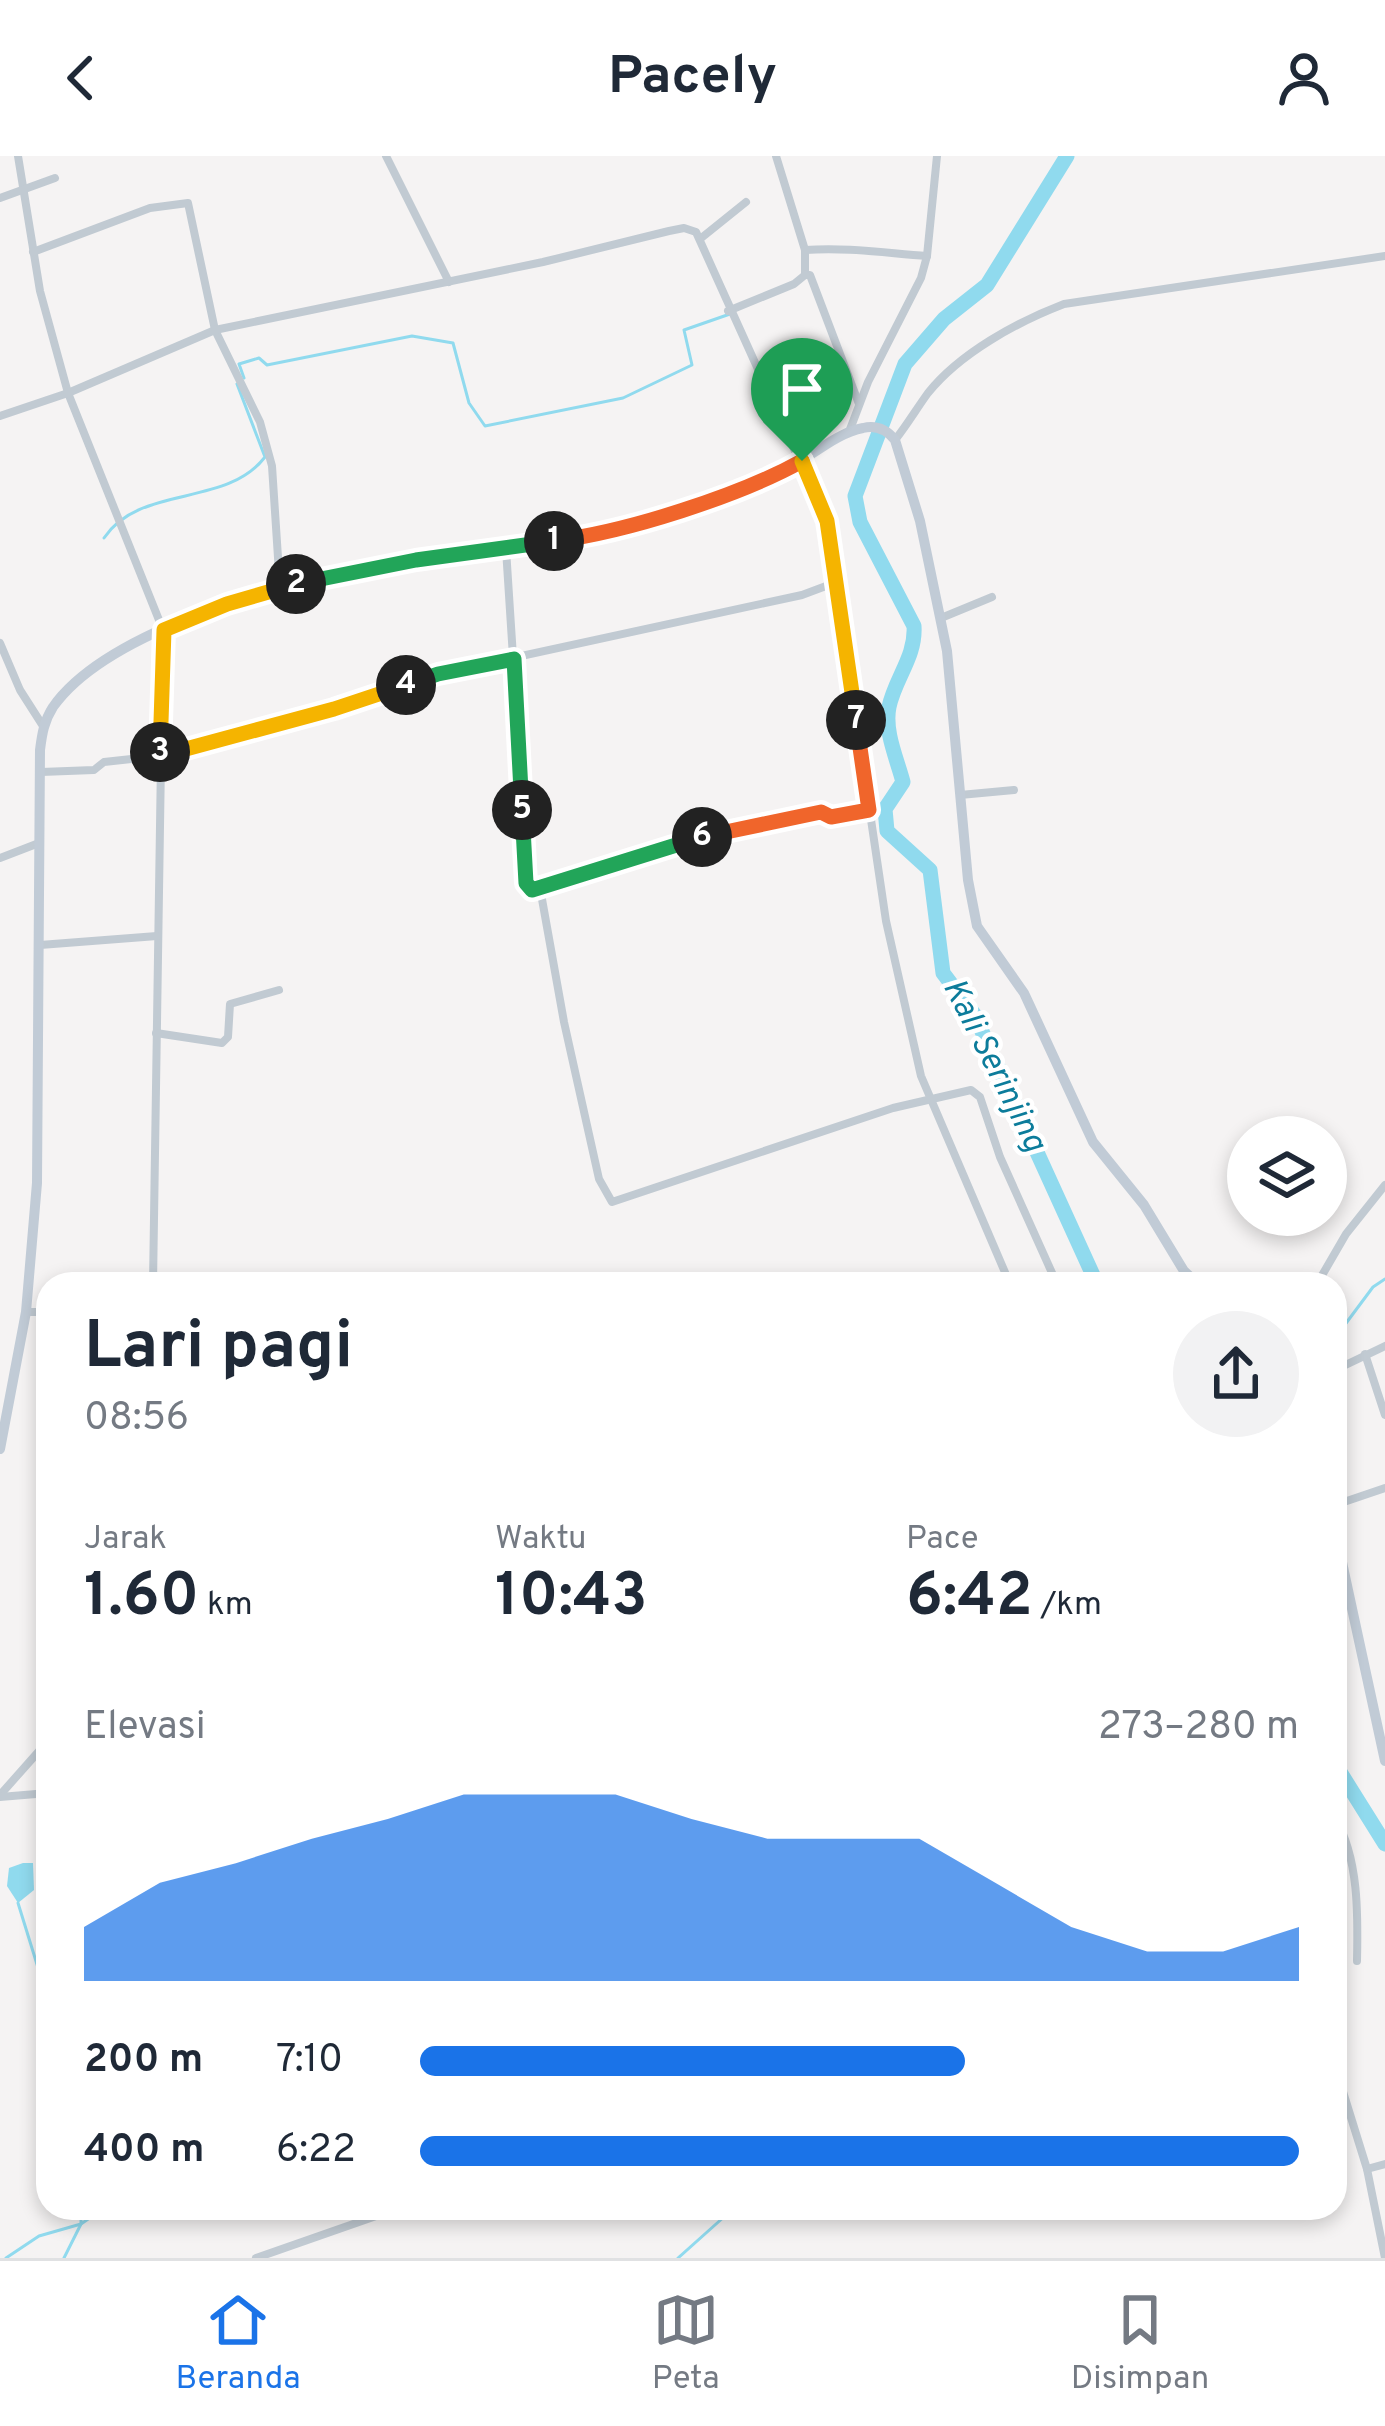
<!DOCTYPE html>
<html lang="id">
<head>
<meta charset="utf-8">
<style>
  :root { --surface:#fff; --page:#f2f2f3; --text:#1f2937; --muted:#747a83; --line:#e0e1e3; --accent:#1a73e8 }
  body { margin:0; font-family:Overpass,sans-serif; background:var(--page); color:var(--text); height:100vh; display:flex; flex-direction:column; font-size:45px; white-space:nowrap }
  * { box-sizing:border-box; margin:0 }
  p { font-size:39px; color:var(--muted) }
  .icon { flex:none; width:66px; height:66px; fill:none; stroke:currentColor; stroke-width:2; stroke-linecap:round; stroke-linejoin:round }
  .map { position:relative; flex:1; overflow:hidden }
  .panel { position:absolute; left:36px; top:1116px; width:1311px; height:948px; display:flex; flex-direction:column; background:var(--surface); border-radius:36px; box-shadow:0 6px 18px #0003 }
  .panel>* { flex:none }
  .buttons { position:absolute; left:1227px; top:960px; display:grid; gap:24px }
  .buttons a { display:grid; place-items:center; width:120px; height:120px; border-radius:50%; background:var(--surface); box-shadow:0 6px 18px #0003; font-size:60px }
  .pin { position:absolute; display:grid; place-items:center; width:102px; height:102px; color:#fff; margin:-123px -51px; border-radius:50% 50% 50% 0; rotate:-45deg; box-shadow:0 0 12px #0007 }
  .pin .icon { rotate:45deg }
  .km { position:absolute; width:60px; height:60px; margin:-30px; border-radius:50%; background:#222; color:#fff; font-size:33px; line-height:60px; text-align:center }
  .round { display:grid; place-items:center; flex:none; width:126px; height:126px; border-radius:63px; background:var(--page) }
  .headline { display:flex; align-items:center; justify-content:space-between; height:204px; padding:0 48px }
  h1 { font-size:66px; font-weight:700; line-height:90px }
  .figures { display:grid; grid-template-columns:repeat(3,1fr); gap:18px; height:204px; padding:12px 48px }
  .figures div { display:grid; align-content:center }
  .figures b { font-size:60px; font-weight:700 }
  .figures small { font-size:33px; font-weight:400 }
  .figures p { font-size:33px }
  .chart { height:336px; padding:24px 48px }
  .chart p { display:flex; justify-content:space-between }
  .chart svg { width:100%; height:216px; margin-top:12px; fill:var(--accent); opacity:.7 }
  ul { padding:0 48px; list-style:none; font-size:39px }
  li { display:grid; grid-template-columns:192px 144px 1fr; align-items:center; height:90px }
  li i { height:30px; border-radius:15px; background:var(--accent) }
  header { display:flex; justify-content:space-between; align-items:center; height:156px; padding:0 48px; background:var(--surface); font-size:54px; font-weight:700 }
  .tabs { display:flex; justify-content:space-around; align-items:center; height:168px; border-top:3px solid var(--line); background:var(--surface); font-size:33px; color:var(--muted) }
  .tabs a { display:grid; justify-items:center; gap:6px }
  .tabs .on { color:var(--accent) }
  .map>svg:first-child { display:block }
</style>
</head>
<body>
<header><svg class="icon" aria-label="back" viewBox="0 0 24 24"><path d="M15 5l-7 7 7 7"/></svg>Pacely<svg class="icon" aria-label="person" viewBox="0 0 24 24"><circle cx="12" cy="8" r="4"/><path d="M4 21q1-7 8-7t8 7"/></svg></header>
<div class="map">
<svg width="1385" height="2102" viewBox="0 0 1385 2102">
  <rect width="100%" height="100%" fill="#f5f3f3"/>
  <path fill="#90daee" d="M23,1707H33L34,1734L18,1747L7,1730L9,1712Z"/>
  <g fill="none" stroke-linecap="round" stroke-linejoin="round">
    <g stroke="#90daee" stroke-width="3">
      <path d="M244,222L239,208L259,202L267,209L412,180L453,187L469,247L485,270L623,242L692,209L684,174L730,158"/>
      <path d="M104,382C140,328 226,352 265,301L237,228"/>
      <path d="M1335,1182L1373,1131L1385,1123"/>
      <path d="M18,1747L48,1844"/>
      <path d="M6,2102L39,2080L81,2068L104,2052"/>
      <path d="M64,2102L81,2068V2052"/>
      <path d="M678,2102L725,2060L748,2052"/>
    </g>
    <g stroke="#90daee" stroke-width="15">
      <path d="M1067,0L987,129L944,163L905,208L855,340L860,366L914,470C916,501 895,522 889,551C884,575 897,603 903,626L885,653L887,675L930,714L943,817L974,858L1097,1128"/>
      <path d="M1335,1608L1385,1688"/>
    </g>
    <g stroke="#c1cad2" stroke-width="8">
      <path d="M18,0L40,135L68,237L163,474L153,1128"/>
      <path d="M386,0L449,126"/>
      <path d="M776,0L805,94V119H810L859,248"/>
      <path d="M0,42L55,22"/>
      <path d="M700,83L746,46"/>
      <path d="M805,94C847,91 885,97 927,100"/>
      <path d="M33,96L150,52L188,47L215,174L260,266L272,310L280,432"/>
      <path d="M728,155L794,128L805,119"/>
      <path d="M0,260L68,237L215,174L543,106L669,75L684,72L696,76L827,366L886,765L921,920L1010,1128"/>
      <path d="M849,276L868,226L921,122L927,100L937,0"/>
      <path d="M895,284C907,269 917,252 928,237C960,197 1017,166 1064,148L1385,100"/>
      <path d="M506,393L528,732H540L716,677L821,656L831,661L869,654"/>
      <path d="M941,462L992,441"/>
      <path d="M0,487L20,534L43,570"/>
      <path d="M41,616L94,614L104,606L159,600L334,553L438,518L802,439L834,427"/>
      <path d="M960,639L1014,634"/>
      <path d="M0,702L39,687"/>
      <path d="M540,732L564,866L599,1023L612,1046L893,952L971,934L980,941L1000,1001L1057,1128"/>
      <path d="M40,789L157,780"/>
      <path d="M156,877L222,887L228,881L230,848L279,834"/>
      <path d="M1317,1128L1346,1078L1385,1029"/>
      <path d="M26,1156H48"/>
      <path d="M1365,1198L1385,1259"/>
      <path d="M1335,1214L1385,1190"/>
      <path d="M1335,1349L1385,1332"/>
      <path d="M0,1639L48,1585"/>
      <path d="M0,1641L48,1637"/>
      <path d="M1335,1662C1359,1702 1358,1760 1357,1805"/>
      <path d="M1335,1910L1367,2013L1385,2102"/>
      <path d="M1367,2013L1385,2008"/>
      <path d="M256,2102L399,2052"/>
    </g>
    <g stroke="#c1cbd6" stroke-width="10">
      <path d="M0,1293L26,1156L37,1027L40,594C42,578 44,565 53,551C105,477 271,430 356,414C428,401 502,397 574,382C645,367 717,344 783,315C809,303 835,277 863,272C876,269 887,274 895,284L920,365L947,495L968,724L977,770L1024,837L1093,986L1144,1049L1184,1115L1198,1128"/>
      <path d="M1335,1374L1385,1605"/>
    </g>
  </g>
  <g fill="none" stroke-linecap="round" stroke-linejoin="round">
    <g stroke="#fff" stroke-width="24">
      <path id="split-1" d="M554,385C626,376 739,340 802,305"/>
    </g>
    <g stroke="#fff" stroke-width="24">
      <path id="split-2" d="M296,428L416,404L554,385"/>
    </g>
    <g stroke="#fff" stroke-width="24">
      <path id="split-3" d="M160,596L164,474L227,448L296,428"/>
    </g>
    <g stroke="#fff" stroke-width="24">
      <path id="split-4" d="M160,596V600L334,553L406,529"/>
    </g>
    <g stroke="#fff" stroke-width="24">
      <path id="split-5" d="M406,529L438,518L514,503L522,654"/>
    </g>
    <g stroke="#fff" stroke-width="24">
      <path id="split-6" d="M522,654L526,727L532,734L702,681"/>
    </g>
    <g stroke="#fff" stroke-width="24">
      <path id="split-7" d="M702,681L821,656L831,661L869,654L856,564"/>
    </g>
    <g stroke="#fff" stroke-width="24">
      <path id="split-8" d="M802,305L827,365L856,564"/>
    </g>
    <use href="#split-1" stroke="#f0652b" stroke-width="15"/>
    <use href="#split-2" stroke="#22a559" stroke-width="15"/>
    <use href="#split-3" stroke="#f5b400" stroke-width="15"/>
    <use href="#split-4" stroke="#f5b400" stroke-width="15"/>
    <use href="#split-5" stroke="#22a559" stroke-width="15"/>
    <use href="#split-6" stroke="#22a559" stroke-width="15"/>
    <use href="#split-7" stroke="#f0652b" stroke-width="15"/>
    <use href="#split-8" stroke="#f5b400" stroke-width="15"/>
  </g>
  <g text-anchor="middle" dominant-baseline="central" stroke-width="9" stroke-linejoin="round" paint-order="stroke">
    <g font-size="33" font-style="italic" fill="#0c7c9b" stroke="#fff">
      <text transform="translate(993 910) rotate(63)">Kali Serinjing</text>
    </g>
  </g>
</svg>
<div class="buttons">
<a><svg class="icon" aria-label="layers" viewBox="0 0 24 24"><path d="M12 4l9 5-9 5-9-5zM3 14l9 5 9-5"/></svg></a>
</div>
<div class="pin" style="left:802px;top:305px;background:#1e9e55"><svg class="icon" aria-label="arrive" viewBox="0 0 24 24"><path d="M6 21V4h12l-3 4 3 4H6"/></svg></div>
<b class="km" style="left:554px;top:385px">1</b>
<b class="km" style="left:296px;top:428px">2</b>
<b class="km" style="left:160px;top:596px">3</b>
<b class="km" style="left:406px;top:529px">4</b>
<b class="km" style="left:522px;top:654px">5</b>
<b class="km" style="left:702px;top:681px">6</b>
<b class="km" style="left:856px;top:564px">7</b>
<section class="panel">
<div class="headline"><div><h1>Lari pagi</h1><p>08:56</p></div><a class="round"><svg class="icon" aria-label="share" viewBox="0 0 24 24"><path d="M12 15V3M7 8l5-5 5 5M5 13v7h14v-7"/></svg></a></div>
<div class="figures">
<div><p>Jarak</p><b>1.60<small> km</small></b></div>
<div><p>Waktu</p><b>10:43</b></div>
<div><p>Pace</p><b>6:42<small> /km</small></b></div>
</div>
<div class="chart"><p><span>Elevasi</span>273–280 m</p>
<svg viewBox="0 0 160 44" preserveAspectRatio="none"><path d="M0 44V33L10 24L20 20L30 15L40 11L50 6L60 6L70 6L80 11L90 15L100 15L110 15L120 24L130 33L140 38L150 38L160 33V44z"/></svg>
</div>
<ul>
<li><b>200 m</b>7:10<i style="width:62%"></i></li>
<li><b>400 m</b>6:22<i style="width:100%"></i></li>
</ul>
</section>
</div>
<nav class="tabs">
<a class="on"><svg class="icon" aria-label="home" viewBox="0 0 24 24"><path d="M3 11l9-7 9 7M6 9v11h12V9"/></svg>Beranda</a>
<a><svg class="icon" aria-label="map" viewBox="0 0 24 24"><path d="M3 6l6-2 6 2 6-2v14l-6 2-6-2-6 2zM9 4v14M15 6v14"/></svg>Peta</a>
<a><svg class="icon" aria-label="saved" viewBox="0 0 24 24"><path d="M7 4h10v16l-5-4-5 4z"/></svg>Disimpan</a>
</nav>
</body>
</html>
